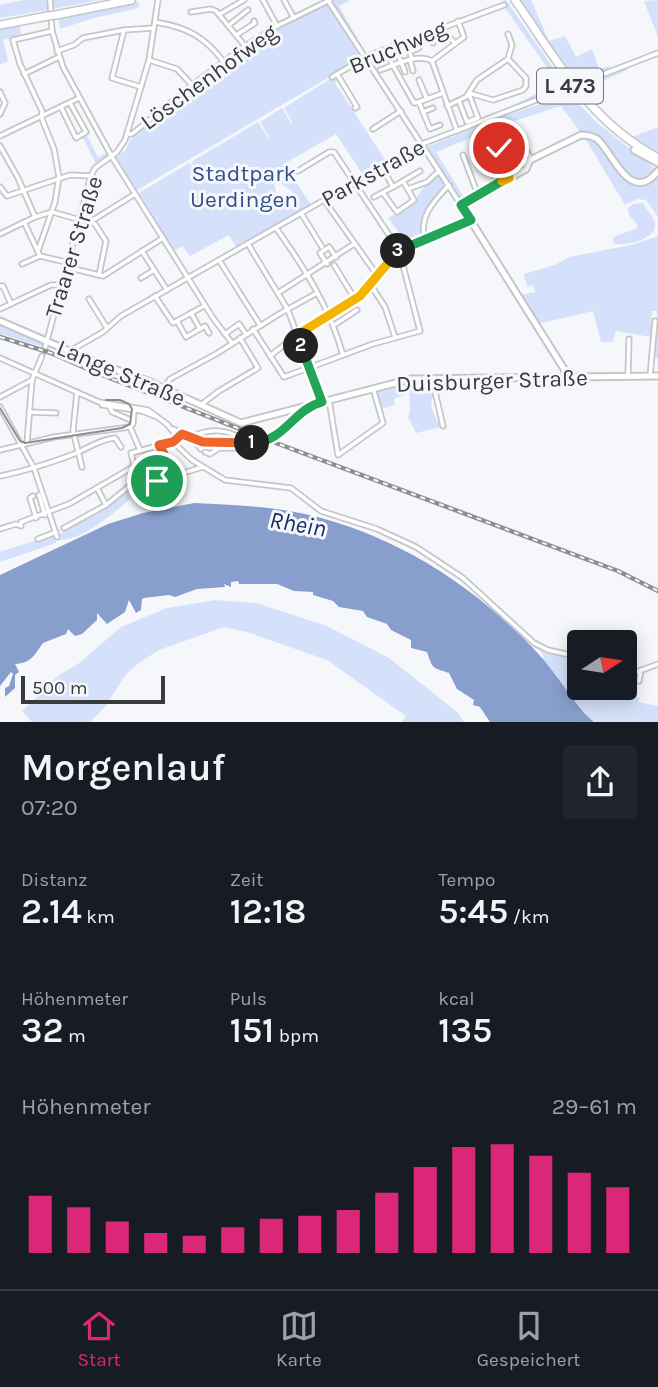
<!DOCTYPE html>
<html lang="de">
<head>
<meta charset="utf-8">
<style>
  :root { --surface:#171b24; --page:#20242c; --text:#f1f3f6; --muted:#9ea1a6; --line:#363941; --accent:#db2777 }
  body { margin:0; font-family:Karla,sans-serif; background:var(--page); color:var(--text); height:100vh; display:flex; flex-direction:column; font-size:26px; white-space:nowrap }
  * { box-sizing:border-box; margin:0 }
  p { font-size:23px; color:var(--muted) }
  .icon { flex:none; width:38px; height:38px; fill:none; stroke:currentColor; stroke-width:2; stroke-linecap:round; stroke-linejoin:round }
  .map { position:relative; height:722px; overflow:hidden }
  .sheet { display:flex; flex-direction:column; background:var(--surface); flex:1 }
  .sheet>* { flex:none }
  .needle { width:46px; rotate:78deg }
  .controls { position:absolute; left:567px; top:630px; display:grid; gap:14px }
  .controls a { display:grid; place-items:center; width:70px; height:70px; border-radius:7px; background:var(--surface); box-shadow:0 4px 18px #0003; font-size:35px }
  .scale { position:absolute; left:21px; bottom:18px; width:144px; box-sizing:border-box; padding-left:7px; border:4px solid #3a3b3c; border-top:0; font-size:19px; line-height:24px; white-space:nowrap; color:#3a3b3c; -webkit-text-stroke:5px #f6f7fa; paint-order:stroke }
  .pin { position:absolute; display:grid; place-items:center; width:60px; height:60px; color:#fff; margin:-30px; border:4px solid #fff; border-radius:50%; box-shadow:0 2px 7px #0007 }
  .km { position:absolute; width:35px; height:35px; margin:-18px; border-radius:50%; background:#222; color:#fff; font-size:19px; line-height:35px; text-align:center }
  .round { display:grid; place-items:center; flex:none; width:74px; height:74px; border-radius:7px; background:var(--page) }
  .headline { display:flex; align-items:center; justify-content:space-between; height:119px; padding:0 21px }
  h1 { font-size:38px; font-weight:600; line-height:52px }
  .metrics { display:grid; grid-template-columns:repeat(3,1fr); gap:10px; height:119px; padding:7px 21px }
  .metrics div { display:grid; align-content:center }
  .metrics b { font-size:35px; font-weight:600 }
  .metrics small { font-size:19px; font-weight:400 }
  .metrics p { font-size:19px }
  .chart { height:196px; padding:14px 21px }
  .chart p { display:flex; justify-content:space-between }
  .chart svg { width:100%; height:126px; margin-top:7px; stroke:var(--accent); stroke-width:6 }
  .tab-bar { display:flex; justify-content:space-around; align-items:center; height:98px; border-top:2px solid var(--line); background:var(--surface); font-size:19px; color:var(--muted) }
  .tab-bar a { display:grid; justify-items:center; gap:4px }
  .tab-bar .selected { color:var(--accent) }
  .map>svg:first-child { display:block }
</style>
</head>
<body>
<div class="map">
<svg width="658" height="722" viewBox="0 0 658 722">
  <rect width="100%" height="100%" fill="#f6f7fa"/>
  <g fill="#d5e1fa" fill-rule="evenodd">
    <path d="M24,0H47L48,10L0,18V5Z"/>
    <path d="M53,0H100L53,9Z"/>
    <path d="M328,0H351L339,6L367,55L137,190L134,189L115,158L125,151L130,140L192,91L199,82L203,87L212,80L210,75L277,30L281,26L328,4Z"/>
    <path d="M503,0H506L565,85L503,110L558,83L505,8L507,7Z"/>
    <path d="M518,0H531L549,41L565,36L576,57L592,49L599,68L583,75L609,66L613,69L578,82H574Z"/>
    <path d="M658,0V37L644,1Z"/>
    <path d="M138,1L139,6L135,9L94,18L60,29L59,21L54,18Z"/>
    <path d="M49,19L48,21L20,26L21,36L3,40L8,61L0,65V27Z"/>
    <path d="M625,68L628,70L584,89L606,115L632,137L658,127V156L623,133L578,87Z"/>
    <path d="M336,75L339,80L335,83L386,161L363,175L336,134L284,164L311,205L236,247L229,235L190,256L182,246L174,251L139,193L189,163L200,175L191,162L258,122L268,138L269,136L260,122L282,108L291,123H293L284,108ZM280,183L292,191L297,205L289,200L279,203L274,184Z"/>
    <path d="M570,94L596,122L658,171V217L646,200L637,199L625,205L586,140L561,106L502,125L436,152L465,199L461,201L427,147L498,118Z"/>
    <path d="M86,134L98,157L106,153L108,156L96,164L82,136Z"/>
    <path d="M439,173L446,185L420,221L422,239L408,245L388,218L411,205L431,177Z"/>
    <path d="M643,203L655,221C658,240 629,245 614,244L613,238L616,236L637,228V225L628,213V208L633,204Z"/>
    <path d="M658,236V358H653L657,311H652L651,337L616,331L613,342H601L593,311L538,324L520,295L535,292L533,285L527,287L524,274L555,265L569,257L631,245Z"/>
    <path d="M0,324L44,344L43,347L0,334Z"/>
    <path d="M409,383L428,385L433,396C428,407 436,418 441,427L416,433L408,417L410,412Z"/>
    <path d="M405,385V395L394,399L395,405L381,409L377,392Z"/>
    <path d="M136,483L138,492C118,509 86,540 59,540L58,535C84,520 110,501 136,483Z"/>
    <path d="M55,534L56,543L0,562V552Z"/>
    <path d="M215,600L256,603L327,626L389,658L457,712L464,722H402L406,716L327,660L247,632L224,627L159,650L139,663L126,674L105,707L90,722H32L22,711L59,675L78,664L121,627L167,608Z"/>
    <path d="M540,650L569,655L579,663V688H588L587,695L620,697L617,695L619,688H625V676C634,680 634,689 634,697L640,698L638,702L658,706V722C640,722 613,722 596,722C581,719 552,673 542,659L544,657Z"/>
  </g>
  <path fill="#889fcd" d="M194,503C231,505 269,506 305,514C393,534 469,582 531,646C551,666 566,691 584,713L594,722H490L480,707L473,705L474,700L457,689L449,673C432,667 433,670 427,652L411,648V640L391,630L387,624L367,617L363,611L339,607L333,601L313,595V592L294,591L277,584H239L238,581L231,582V587L224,584L225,587L197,589L175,597L169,595L144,598L142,599L141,610L136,613L129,600L125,612L107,624L97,613V620L82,634L75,636L68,629L66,634L43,643C35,654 32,663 15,664L19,672L15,675V688L5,697V688L9,686L13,674L11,672L0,686V575L108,524L143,513Z"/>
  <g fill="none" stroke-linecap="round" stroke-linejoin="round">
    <g stroke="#c5c6c9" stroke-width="7">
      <g id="minor">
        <path d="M50,0L52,31L63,67L112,157L213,318L232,343"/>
        <path d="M263,0L277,26"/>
        <path d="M284,0L294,18"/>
        <path d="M329,2L461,205"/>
        <path d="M191,12L211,9L216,11L245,46"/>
        <path d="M220,14L244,0"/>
        <path d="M155,22C186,27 204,36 223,61"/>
        <path d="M229,25L248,10"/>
        <path d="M238,34L255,23L254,21"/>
        <path d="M433,43L432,39L449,37L455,43"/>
        <path d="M408,48L412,59"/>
        <path d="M396,49L405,72"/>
        <path d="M57,51L74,45L83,38L124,30"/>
        <path d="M409,52L419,48"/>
        <path d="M386,53L414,103L419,102L430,129L440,125"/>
        <path d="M149,60L177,69L192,85"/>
        <path d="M410,60L413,71"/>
        <path d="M432,61L457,131"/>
        <path d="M432,61L464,37L458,21"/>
        <path d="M380,70C395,65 417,53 432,61"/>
        <path d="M24,74L59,57"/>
        <path d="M337,74L357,107L355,108"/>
        <path d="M332,77L370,55L504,5"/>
        <path d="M419,80L427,99"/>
        <path d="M578,84L658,53"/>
        <path d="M141,87L112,78L124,30L154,28"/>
        <path d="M0,92L5,103L0,114"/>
        <path d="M469,93L493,100L523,90L526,86V78L508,59"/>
        <path d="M459,101L467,122L478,118L469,94"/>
        <path d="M419,102L443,93"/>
        <path d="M447,106L466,97L477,80L508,59L512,45L508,34"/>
        <path d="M61,107L76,138L86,132L70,103"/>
        <path d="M423,112L433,108"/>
        <path d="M373,129L401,111"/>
        <path d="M127,134H132L192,85L245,46L277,26L330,0"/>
        <path d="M0,136L79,98"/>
        <path d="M0,146L18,178L35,217"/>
        <path d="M485,147L497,184"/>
        <path d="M463,155L478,195"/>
        <path d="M382,167L393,187L420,171"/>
        <path d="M509,178L499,148L500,145L520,139L531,159"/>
        <path d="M0,187L7,196L70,175L91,176"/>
        <path d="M408,189L427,182L439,171"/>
        <path d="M383,193L397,212L414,200L403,181"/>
        <path d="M374,197L393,187"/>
        <path d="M324,200L377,275"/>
        <path d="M301,213L322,247"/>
        <path d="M24,222L40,256L66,262"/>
        <path d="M90,222L135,194"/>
        <path d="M276,228C304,267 330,308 343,355"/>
        <path d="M0,234L35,217L52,212L95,224L106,241L99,275"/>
        <path d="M425,239C418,217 434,201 449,185"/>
        <path d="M248,244L288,310L322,402"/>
        <path d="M38,251L55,202L59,177L54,149L42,119V111L20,64L13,40L52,31"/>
        <path d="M142,251L167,290"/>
        <path d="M219,260L260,325"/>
        <path d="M22,264L40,256"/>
        <path d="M327,264L320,253L329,247L336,257"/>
        <path d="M334,265L355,299"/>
        <path d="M66,267L103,276L163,238"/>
        <path d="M141,278L154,270"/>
        <path d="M370,284L385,307L395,337"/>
        <path d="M0,286H3L11,304"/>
        <path d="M278,293L354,244"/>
        <path d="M155,296L173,323L204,306"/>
        <path d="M89,299L107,328"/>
        <path d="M0,309L51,285H61"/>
        <path d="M191,313L200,329"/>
        <path d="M177,321L186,337L205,326L209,333"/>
        <path d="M334,325L357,310"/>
        <path d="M253,329L284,377L373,344L420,331L399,250L334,152H329L298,171"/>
        <path d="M225,334L239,324L246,334"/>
        <path d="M45,348L91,176L95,168L117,152L125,140L149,60L158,0"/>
        <path d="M70,351L103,332L121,316L422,144L565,89"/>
        <path d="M270,356L297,335L360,296L399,250L471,220"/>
        <path d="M0,358L99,402L148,410L168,425"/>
        <path d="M628,376L629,339"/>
        <path d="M650,376L655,321"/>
        <path d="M432,379L443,426"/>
        <path d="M164,388L170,379L216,354L279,314L317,293"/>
        <path d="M77,392L73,431L82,467"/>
        <path d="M0,397L32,380"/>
        <path d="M329,400L338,455L383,423L373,388"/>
        <path d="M202,404L219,391L258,368L240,338"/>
        <path d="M102,405L142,411L155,416"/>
        <path d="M0,407L34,468L57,537"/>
        <path d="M110,407L112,412L133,421"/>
        <path d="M29,412L56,413"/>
        <path d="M167,424L174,433L173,442L192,460L225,480L291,488L321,511L377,529L416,547L463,578L534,643L548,650L579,657"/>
        <path d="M130,427L140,450"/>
        <path d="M130,427L133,424L134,410"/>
        <path d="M287,428L308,407"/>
        <path d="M173,429L201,441L231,443"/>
        <path d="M182,434L173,442L131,453L139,486L203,467"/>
        <path d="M190,438C207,428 229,428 244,441L242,448H219L210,454L205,452"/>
        <path d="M192,439L201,449"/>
        <path d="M27,443L32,380L42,356"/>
        <path d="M0,450L54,437L130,427"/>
        <path d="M0,476C26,471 50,463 74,454C88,448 101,439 115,438L121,447"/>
        <path d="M153,482V474L165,456L159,445"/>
        <path d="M97,488L106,505"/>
        <path d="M39,495L45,515"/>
        <path d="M33,496L30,498L36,518"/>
        <path d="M64,528L106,505L137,480"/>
        <path d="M0,529L16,524L21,526V522L69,504L133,467"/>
        <path d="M38,539L56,532"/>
        <path d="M625,673L637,672L658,664"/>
        <path d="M639,681L641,670"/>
      </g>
    </g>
    <g stroke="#c5c6c9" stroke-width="9">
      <g id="major">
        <path d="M634,150L658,163"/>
        <path d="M530,160L526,169L461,205L569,377"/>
        <path d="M515,175L520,165L581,135C587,135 592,136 597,139C613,152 630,206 658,171"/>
        <path d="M0,321L92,361L148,381L241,423L411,379L658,376"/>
      </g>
    </g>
    <g stroke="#c5c6c9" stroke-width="10">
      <g id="highway">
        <path d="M515,0C558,62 589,121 658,158"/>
        <path d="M56,15L131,0"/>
        <path d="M0,25L48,16"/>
      </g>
    </g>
    <use href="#minor" stroke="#fff" stroke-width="3.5"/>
    <use href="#major" stroke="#fff" stroke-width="5"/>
    <use href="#highway" stroke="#fff" stroke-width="7"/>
    <path stroke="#8d8e90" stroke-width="2" d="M0,408L20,441L25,443L122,428L130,424L132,409L129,404L120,400H106"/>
    <g stroke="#8d8e90" stroke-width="4.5">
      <path id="rail" d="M0,337L51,353L92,371L268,440L618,571L658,591"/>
    </g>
    <use href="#rail" stroke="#f6f7fa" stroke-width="2" stroke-dasharray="5" stroke-linecap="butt"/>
    <g stroke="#c5c6c9" stroke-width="7" stroke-linecap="butt">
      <g id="minor-bridge">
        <path d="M565,89L578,84"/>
        <path d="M231,443C253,443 270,443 287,428"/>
      </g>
    </g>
    <g stroke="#c5c6c9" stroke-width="10" stroke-linecap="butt">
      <path id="highway-bridge" d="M48,16L56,15"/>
    </g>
    <use href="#minor-bridge" stroke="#fff" stroke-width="3.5"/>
    <use href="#highway-bridge" stroke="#fff" stroke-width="7"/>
  </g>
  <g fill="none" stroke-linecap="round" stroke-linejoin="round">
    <g stroke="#fff" stroke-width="14">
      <path id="split-1" d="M157,481L153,482V474L165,456L159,445L173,442L182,434L203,442L252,443"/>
    </g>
    <g stroke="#fff" stroke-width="14">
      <path id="split-2" d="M252,443C286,441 292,410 322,402L301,346"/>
    </g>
    <g stroke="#fff" stroke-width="14">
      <path id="split-3" d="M301,346L297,335L360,296L398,251"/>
    </g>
    <g stroke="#fff" stroke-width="14">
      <path id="split-4" d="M398,251L471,220L461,205L502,181"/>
    </g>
    <g stroke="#fff" stroke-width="14">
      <path id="split-5" d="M499,148L509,178L502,181"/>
    </g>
    <use href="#split-1" stroke="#f0652b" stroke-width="9"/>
    <use href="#split-2" stroke="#22a559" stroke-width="9"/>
    <use href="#split-3" stroke="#f5b400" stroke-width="9"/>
    <use href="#split-4" stroke="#22a559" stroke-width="9"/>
    <use href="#split-5" stroke="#f5b400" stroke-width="9"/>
  </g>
  <g text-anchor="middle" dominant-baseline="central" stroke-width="6" stroke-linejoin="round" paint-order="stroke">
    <rect fill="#f6f7fa" stroke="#727375" stroke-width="2" x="537" y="68.5" width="66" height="35" rx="5"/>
    <g font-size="21" font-weight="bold" fill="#3a3b3c">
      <text x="570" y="86">L 473</text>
    </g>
    <g font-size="23" fill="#3a3b3c" stroke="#f6f7fa">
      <text transform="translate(398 47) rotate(-23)">Bruchweg</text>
      <text transform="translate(209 77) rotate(-36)">Löschenhofweg</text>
      <text transform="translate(373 173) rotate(-29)">Parkstraße</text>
      <text transform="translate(74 247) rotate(-73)">Traarer Straße</text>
      <text transform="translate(121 373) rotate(23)">Lange Straße</text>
      <text transform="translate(492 381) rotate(-2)">Duisburger Straße</text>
    </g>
    <g font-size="23" fill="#344f8a" stroke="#f6f7fa">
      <text x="244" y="173">Stadtpark<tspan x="244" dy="26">Uerdingen</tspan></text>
    </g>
    <g font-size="24" font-style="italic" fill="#132b62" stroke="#f6f7fa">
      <text transform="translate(298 524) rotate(10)">Rhein</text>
    </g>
  </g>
</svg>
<div class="controls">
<a><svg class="needle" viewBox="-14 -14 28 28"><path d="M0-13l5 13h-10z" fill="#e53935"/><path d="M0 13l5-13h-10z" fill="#9ea1a6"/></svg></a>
</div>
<div class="scale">500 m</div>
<div class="pin" style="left:157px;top:481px;background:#1e9e55"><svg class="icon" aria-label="arrive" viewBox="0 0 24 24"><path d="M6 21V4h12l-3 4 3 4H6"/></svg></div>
<div class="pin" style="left:499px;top:148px;background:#d93025"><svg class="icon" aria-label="check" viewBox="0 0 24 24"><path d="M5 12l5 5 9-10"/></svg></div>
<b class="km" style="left:252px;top:443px">1</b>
<b class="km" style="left:301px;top:346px">2</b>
<b class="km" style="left:398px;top:251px">3</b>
</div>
<section class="sheet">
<div class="headline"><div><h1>Morgenlauf</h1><p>07:20</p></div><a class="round"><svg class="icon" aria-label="share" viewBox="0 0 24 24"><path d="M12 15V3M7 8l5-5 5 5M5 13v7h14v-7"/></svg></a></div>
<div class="metrics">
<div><p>Distanz</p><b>2.14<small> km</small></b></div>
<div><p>Zeit</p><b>12:18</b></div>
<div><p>Tempo</p><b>5:45<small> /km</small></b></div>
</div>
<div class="metrics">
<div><p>Höhenmeter</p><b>32<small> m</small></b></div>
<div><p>Puls</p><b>151<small> bpm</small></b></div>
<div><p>kcal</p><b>135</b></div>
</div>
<div class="chart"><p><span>Höhenmeter</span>29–61 m</p>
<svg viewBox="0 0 160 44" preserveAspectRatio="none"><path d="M5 44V24M15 44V28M25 44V33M35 44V37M45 44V38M55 44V35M65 44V32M75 44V31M85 44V29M95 44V23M105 44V14M115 44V7M125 44V6M135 44V10M145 44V16M155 44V21"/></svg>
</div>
</section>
<nav class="tab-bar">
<a class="selected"><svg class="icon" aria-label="home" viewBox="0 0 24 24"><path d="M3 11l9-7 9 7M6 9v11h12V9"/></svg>Start</a>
<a><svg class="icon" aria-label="map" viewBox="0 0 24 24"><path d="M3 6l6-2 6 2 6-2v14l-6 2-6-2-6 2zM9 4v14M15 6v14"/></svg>Karte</a>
<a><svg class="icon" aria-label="saved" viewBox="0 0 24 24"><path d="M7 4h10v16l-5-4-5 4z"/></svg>Gespeichert</a>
</nav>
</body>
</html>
